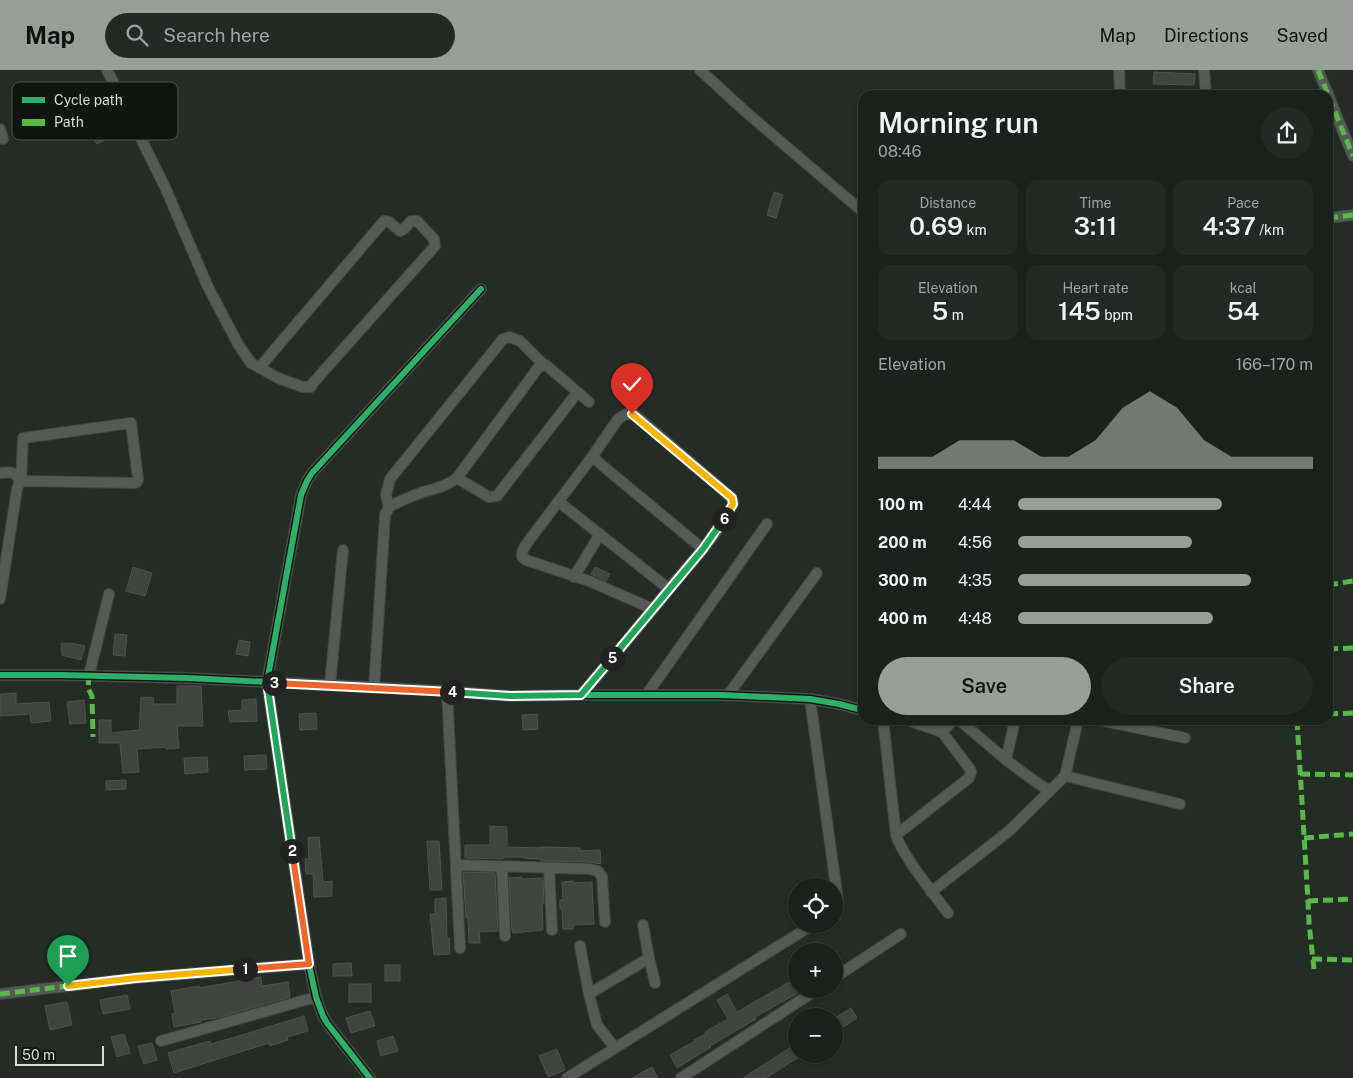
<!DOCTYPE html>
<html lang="en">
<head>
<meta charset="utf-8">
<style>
  :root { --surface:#1b211c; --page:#242925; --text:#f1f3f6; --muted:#a0a3a3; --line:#393e3b; --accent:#969f98 }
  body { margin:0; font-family:"Public Sans",sans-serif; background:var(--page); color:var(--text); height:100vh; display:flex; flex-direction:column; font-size:19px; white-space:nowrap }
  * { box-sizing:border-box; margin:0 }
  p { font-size:16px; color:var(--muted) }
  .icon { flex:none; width:28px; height:28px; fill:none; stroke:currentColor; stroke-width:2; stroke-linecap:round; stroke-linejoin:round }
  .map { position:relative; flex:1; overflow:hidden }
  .panel { position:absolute; left:858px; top:20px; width:475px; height:635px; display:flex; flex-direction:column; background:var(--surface); border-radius:15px; box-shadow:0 1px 4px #0004,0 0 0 1px var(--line) }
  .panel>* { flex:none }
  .fabs { position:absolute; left:788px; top:808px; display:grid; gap:10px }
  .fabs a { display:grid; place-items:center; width:55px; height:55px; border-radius:50%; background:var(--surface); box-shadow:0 1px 4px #0004,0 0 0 1px var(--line); font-size:25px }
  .scale { position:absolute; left:15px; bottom:12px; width:89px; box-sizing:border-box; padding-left:5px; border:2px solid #d4ddd5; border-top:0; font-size:14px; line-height:18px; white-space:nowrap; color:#d4ddd5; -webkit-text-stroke:4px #0f1611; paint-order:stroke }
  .pin { position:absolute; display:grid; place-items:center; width:42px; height:42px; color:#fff; margin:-51px -21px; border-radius:50% 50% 50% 0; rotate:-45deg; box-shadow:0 0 5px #0007 }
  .pin .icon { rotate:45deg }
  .km { position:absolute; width:25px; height:25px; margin:-12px; border-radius:50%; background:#222; color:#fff; font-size:14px; line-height:25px; text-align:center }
  .round { display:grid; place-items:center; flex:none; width:52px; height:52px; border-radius:26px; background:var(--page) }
  .overview { display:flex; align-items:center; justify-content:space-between; height:85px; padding:0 20px }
  h1 { font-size:28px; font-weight:600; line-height:38px }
  .figures { display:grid; grid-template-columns:repeat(3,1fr); gap:8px; height:85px; padding:5px 20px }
  .figures div { display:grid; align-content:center; border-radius:12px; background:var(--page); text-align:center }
  .figures b { font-size:25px; font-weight:600 }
  .figures small { font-size:14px; font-weight:400 }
  .figures p { font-size:14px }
  .chart { height:140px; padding:10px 20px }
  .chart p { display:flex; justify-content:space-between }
  .chart svg { width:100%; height:90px; margin-top:5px; fill:var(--accent); opacity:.7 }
  .action { display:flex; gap:10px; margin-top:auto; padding:10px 20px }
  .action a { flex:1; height:58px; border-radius:30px; background:var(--accent); color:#111; font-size:20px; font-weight:600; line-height:58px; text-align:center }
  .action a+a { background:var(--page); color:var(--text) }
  ul { padding:0 20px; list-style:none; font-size:16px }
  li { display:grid; grid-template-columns:80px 60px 1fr; align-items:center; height:38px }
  li i { height:12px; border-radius:6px; background:var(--accent) }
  header { display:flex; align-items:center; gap:30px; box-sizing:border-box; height:70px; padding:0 25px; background:var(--accent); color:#111 }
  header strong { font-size:24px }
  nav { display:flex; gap:28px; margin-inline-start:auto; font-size:18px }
  .search { width:350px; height:45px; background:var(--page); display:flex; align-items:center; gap:12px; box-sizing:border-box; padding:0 18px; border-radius:28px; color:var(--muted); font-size:19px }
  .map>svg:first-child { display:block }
</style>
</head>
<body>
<header>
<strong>Map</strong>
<div class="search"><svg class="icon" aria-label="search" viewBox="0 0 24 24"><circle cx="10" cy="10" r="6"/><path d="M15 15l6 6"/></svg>Search here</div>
<nav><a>Map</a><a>Directions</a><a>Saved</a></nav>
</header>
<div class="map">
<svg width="1353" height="1008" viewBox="0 0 1353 1008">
  <rect width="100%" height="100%" fill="#242c26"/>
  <g fill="#40443f" stroke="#4f534d">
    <path d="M1154,2L1195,4L1194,15L1153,14Z"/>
    <path d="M94,50L105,70L97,74L86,54Z"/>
    <path d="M774,122L783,125L776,148L767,145Z"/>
    <path d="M133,497L152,503L145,526L126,521Z"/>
    <path d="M595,497L610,504L606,511L591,504Z"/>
    <path d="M115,564L127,565L125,586L113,585Z"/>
    <path d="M239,570L250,572L248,586L236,584Z"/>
    <path d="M61,573L76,574L85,576L81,590L62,585Z"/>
    <path d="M177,616H201L203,656H177L179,678L166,679V677L137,679L139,702L123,703L120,673H99V650H111V663L139,660L141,627L154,628L153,634H177Z"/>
    <path d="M16,623V634L49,632L51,651L31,653L30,644L0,646V624Z"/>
    <path d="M256,629L257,651L230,652L228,641L242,640V630Z"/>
    <path d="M84,630L86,653L70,654L67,632Z"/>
    <path d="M316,643L317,659L300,660L299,644Z"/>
    <path d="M537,644L538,659L523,660L522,645Z"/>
    <path d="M266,685L267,699L245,700L244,686Z"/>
    <path d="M207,687L208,702L185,704L184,688Z"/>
    <path d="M126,710V719L106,720V711Z"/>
    <path d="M490,756L507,757V777L541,778V777L580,778V781L600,780L601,794L589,792L541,791V789L524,788V787H503V789L465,788V775H490Z"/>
    <path d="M319,767L323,812L332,811V826L314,827L313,804H306L305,789H309L308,768Z"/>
    <path d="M427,771H439L442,820H430Z"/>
    <path d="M463,802L495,803L498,861L479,862L480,873H469L468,848H466Z"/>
    <path d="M522,807V809L543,808L544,833H542L543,860L513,863V861H512L509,808Z"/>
    <path d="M573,811V813L592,812L594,854L573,855V859H563L562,839H560V830H563L562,812Z"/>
    <path d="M446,828L447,868H449L450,884L434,885L430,844H435V829Z"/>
    <path d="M351,893L352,906H333V894Z"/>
    <rect x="385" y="895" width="15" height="16"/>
    <path d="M261,907L262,916L288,912L290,927L217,948L201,950V952L174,957L172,944L175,943L171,921L199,916V918Z"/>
    <path d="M791,911L798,923L755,947L756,949L710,976L711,977L677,998L670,985L695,971L694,970L706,964L705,962L728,949L717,930L727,924L737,942Z"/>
    <rect x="349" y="914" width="22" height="18"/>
    <path d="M127,925L130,939L103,944L100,930Z"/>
    <path d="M67,932L72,955L50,960L45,936Z"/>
    <path d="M851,938L857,948L834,963V949Z"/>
    <path d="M370,941L375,956L351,963L346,948Z"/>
    <path d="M304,946L308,961L287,967L288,970L270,976L269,973L174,1003L168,983L210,971L211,974L232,968Z"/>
    <path d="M124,964L130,983L117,987L111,967Z"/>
    <path d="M393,966L398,981L381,986L377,971Z"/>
    <path d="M152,973L157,990L144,994L138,976Z"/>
    <path d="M796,974V984H804L775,1002L766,1008H743Z"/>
    <path d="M557,979L565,1000L548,1007L539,986Z"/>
    <path d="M652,997L658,1008H632Z"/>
  </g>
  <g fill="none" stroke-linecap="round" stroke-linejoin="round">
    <g stroke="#414843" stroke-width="12">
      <g id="street">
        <path d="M107,0L165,117L208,217L238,274L251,293L278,308L303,317H311L313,313L435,176L434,169L417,151H411L404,159L400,161L389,152L384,151L259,298"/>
        <path d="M700,0L747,43L862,141"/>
        <path d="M1119,0L1120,25"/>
        <path d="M1204,0L1206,25"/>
        <path d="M1318,0L1353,86"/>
        <path d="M0,59L3,69"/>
        <path d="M1328,148L1353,145"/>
        <path d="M592,387L703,479"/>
        <path d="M0,403C12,402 14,401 21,412"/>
        <path d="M457,408L489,427L497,426L577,323"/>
        <path d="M559,432L669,519"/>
        <path d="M389,437L386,425L390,409L503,269L510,267L520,271L544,295"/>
        <path d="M574,507L600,464"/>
        <path d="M0,529L17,419L19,414L21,412L23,368L131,353L138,409L137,412L135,413L26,411L21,412"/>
        <path d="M0,605H61L188,608L447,621L510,626L581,625H722L810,629L839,634L862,640"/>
        <path d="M89,605L109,524"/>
        <path d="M330,615L343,480"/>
        <path d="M374,618L385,445L389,437C399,431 412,426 423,422C437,418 445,417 457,408L538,298L541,296L546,295L589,332"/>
        <path d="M447,621L460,878"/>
        <path d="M647,624L767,454"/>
        <path d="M581,625C611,590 640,555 669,519C691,492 717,466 733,434L732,428L634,344H626L618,349L592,387L530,469C526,475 521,480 522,487L526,490L589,511L653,539"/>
        <path d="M728,625L817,503"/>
        <path d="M810,629L838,831L836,837L834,841"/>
        <path d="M883,650L896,765C900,778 908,788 915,799C926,814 937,829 948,843"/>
        <path d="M907,650L942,662L953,650"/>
        <path d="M959,650C989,675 1017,701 1050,721"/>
        <path d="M1099,650L1185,668"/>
        <path d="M1006,690L1015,650"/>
        <path d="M1065,706L1180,734"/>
        <path d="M896,765L969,708L971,702L970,699L942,662"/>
        <path d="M456,795L589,799L598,801L602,807L605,852"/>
        <path d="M502,797L505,866"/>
        <path d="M549,798L552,860"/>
        <path d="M931,822L1009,761L1065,706L1078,650"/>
        <path d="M643,855L649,888"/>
        <path d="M580,876L589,924L597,955L615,978"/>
        <path d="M834,908L901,864"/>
        <path d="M0,924L136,908L309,894"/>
        <path d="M589,924L649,888L655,913"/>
        <path d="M161,971L316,927"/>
        <path d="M370,1008L327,953L323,946L316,927L309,894L267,612L301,425L307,411L312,403L481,219"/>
        <path d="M567,1008L814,854"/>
        <path d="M681,1008L818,919"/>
      </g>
    </g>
    <use href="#street" stroke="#555a56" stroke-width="10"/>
    <g stroke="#58b947" stroke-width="5" stroke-dasharray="10 5" stroke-linecap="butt">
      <path d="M1318,0L1353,86"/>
      <path d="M84,48L91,41L119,24"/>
      <path d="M1328,148L1353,145"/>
      <path d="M1328,515L1353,511"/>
      <path d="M1328,579L1353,578"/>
      <path d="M89,605L88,618L92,626L93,667"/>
      <path d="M1328,644L1353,643"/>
      <path d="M1297,650L1308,831L1309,853L1314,899"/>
      <path d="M1300,704L1353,705"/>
      <path d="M1304,768L1353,764"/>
      <path d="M1308,831L1353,829"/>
      <path d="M1312,889L1353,890"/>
      <path d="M0,924L136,908"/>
    </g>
    <g stroke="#0f1611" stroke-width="9">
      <g id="cycleway">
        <path d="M0,605H61L188,608L447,621L510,626L581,625H722L810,629L839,634L862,640"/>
        <path d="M370,1008L327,953L323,946L316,927L309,894L267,612L301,425L307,411L312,403L481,219"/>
      </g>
    </g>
    <use href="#cycleway" stroke="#2db169" stroke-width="6"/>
  </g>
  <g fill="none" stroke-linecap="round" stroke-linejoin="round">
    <g stroke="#fff" stroke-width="10">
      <path id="split-1" d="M68,916L136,908L245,899"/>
    </g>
    <g stroke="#fff" stroke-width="10">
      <path id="split-2" d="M245,899L309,894L292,781"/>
    </g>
    <g stroke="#fff" stroke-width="10">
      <path id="split-3" d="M274,613L267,612L292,781"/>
    </g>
    <g stroke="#fff" stroke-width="10">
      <path id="split-4" d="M274,613L452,622"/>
    </g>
    <g stroke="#fff" stroke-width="10">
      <path id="split-5" d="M452,622L510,626L581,625L612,588"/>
    </g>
    <g stroke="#fff" stroke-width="10">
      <path id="split-6" d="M612,588L703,479L724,449"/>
    </g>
    <g stroke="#fff" stroke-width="10">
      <path id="split-7" d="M632,344L732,428L733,434L724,449"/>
    </g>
    <use href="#split-1" stroke="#f5b400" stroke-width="6"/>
    <use href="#split-2" stroke="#f0652b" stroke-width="6"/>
    <use href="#split-3" stroke="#22a559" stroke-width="6"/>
    <use href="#split-4" stroke="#f0652b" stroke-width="6"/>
    <use href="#split-5" stroke="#22a559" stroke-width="6"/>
    <use href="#split-6" stroke="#22a559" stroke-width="6"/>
    <use href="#split-7" stroke="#f5b400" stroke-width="6"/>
  </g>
  <rect x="12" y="12" width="166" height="58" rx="8" fill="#0f1611" stroke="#4a524c" stroke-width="1"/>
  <rect x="22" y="27" width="23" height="6" fill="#2db169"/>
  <rect x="22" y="49" width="23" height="7" fill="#58b947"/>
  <g font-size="14" fill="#d4ddd5">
    <text x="54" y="35">Cycle path</text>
    <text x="54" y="57">Path</text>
  </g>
</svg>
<div class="fabs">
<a><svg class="icon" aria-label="locate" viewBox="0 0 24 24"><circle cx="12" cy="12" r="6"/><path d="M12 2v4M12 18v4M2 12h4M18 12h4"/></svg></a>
<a>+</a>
<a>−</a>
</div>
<div class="scale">50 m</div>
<div class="pin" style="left:68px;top:916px;background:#1e9e55"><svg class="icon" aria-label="arrive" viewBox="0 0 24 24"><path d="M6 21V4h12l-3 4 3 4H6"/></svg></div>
<div class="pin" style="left:632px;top:344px;background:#d93025"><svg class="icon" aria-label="check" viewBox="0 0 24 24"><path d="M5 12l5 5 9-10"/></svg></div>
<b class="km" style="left:245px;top:899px">1</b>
<b class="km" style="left:292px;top:781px">2</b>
<b class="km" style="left:274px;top:613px">3</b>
<b class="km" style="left:452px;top:622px">4</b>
<b class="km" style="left:612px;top:588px">5</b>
<b class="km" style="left:724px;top:449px">6</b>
<section class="panel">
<div class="overview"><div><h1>Morning run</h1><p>08:46</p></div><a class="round"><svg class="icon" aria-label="share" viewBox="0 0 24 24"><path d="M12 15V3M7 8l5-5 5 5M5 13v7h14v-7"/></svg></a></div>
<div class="figures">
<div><p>Distance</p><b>0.69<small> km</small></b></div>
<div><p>Time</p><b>3:11</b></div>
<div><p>Pace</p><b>4:37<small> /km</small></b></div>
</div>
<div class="figures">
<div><p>Elevation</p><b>5<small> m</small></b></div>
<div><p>Heart rate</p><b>145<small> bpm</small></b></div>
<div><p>kcal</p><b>54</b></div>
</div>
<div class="chart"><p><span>Elevation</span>166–170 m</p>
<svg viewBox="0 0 160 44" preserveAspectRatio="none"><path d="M0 44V38L10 38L20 38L30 30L40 30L50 30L60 38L70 38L80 30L90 14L100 6L110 14L120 30L130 38L140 38L150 38L160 38V44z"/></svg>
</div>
<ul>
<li><b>100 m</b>4:44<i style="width:69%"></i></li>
<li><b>200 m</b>4:56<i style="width:59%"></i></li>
<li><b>300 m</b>4:35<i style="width:79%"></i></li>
<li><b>400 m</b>4:48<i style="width:66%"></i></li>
</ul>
<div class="action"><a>Save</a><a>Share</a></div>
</section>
</div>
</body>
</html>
